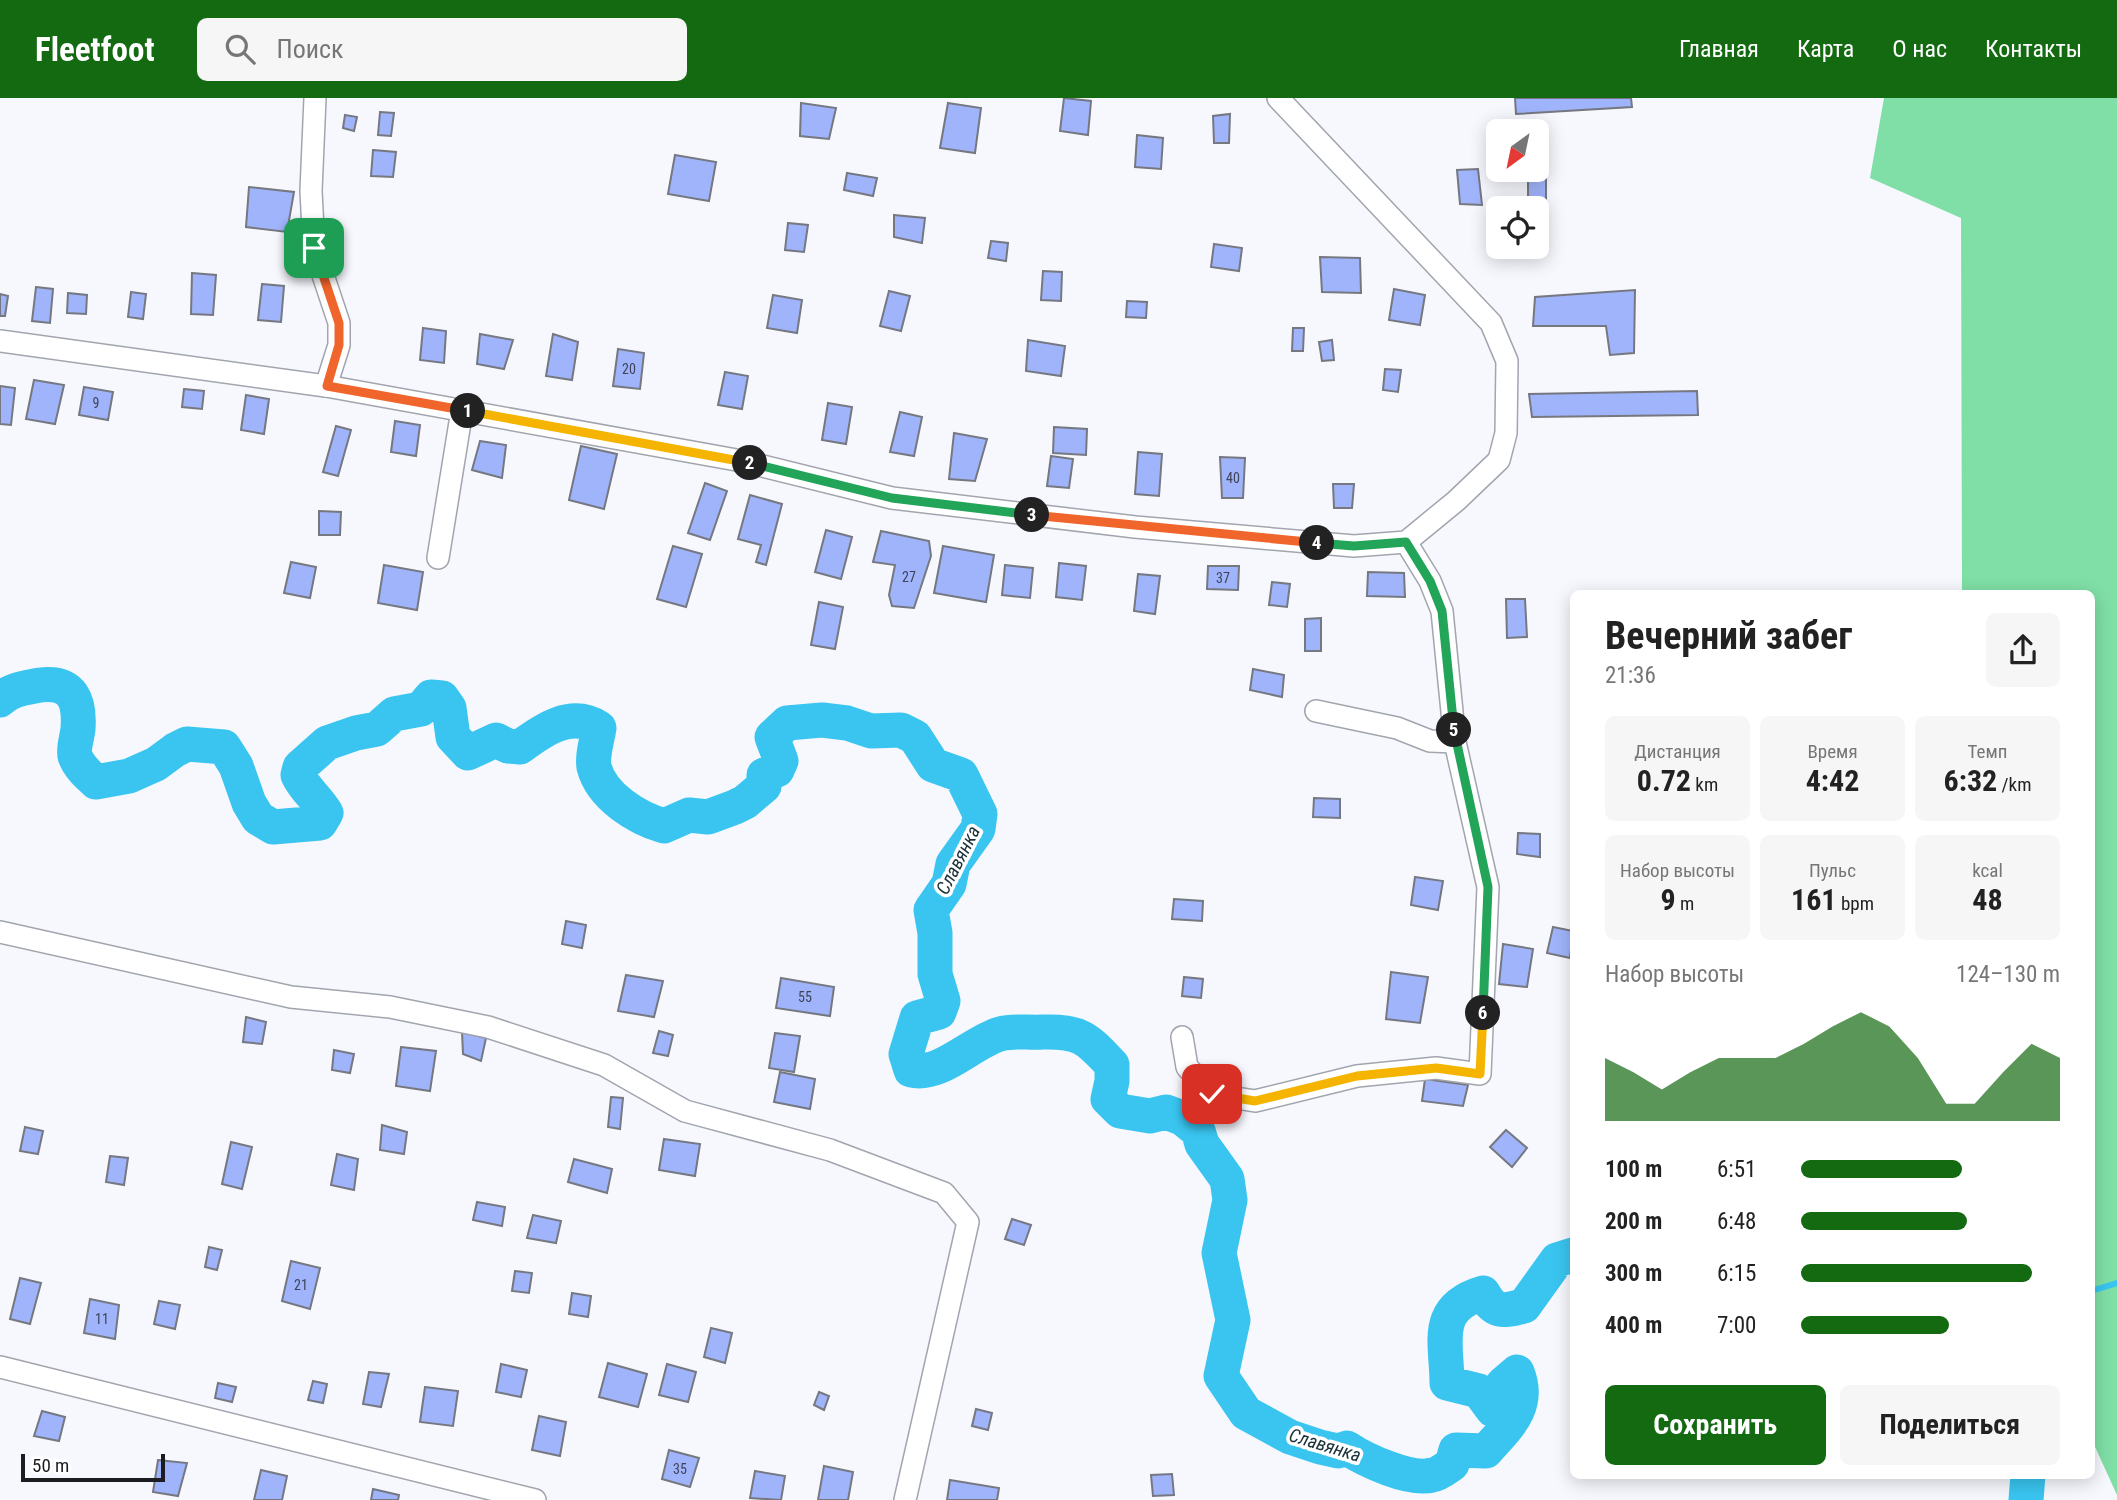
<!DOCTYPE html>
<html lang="ru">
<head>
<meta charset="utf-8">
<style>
  :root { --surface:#fff; --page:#f6f6f6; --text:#222; --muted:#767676; --accent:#136a11 }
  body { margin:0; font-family:"Roboto Condensed",sans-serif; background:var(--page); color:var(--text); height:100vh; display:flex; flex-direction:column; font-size:26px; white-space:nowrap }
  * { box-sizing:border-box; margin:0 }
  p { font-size:23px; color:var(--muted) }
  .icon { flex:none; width:38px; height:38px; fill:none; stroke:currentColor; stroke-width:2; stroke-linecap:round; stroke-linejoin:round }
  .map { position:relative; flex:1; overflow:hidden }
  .details { position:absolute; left:1570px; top:492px; width:525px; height:889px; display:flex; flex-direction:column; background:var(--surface); border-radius:10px; box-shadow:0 4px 18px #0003 }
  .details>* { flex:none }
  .needle { width:46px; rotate:213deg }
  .controls { position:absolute; left:1486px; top:21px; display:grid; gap:14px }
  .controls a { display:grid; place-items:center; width:63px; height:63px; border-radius:10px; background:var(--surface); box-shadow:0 4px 18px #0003; font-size:35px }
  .scale { position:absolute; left:21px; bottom:18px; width:144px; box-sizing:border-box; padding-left:7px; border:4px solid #1c1d21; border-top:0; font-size:19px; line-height:24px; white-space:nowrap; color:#1c1d21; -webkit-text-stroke:5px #fff; paint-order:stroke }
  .pin { position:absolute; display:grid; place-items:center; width:60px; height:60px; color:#fff; margin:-30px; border-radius:14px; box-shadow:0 4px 10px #0006 }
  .km { position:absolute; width:35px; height:35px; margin:-18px; border-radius:50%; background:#222; color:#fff; font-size:19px; line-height:35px; text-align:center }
  .round { display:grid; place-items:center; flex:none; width:74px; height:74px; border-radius:10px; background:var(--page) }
  .summary { display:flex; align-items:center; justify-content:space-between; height:119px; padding:0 35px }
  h1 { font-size:38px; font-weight:700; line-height:52px }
  .figures { display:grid; grid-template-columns:repeat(3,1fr); gap:10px; height:119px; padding:7px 35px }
  .figures div { display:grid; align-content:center; border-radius:10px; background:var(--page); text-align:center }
  .figures b { font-size:30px; font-weight:700 }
  .figures small { font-size:19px; font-weight:400 }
  .figures p { font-size:19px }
  .chart { height:196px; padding:14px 35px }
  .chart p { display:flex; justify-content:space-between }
  .chart svg { width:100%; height:126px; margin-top:7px; fill:var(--accent); opacity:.7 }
  .primary-button { display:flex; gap:14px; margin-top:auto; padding:14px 35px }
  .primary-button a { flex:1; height:80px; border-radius:10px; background:var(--accent); color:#fff; font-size:28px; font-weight:700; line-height:80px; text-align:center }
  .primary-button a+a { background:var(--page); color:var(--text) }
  ul { padding:0 35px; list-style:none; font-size:23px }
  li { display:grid; grid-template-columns:112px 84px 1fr; align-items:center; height:52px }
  li i { height:18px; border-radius:9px; background:var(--accent) }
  header { display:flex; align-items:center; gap:42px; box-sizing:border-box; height:98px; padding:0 35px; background:var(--accent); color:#fff }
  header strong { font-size:33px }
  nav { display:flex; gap:38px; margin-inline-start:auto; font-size:24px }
  .search { width:490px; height:63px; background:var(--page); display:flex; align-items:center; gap:18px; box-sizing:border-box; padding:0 24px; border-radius:10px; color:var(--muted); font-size:26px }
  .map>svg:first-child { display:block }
</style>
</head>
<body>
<header>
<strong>Fleetfoot</strong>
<div class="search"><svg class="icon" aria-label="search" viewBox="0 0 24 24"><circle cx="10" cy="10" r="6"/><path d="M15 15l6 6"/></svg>Поиск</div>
<nav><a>Главная</a><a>Карта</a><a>О нас</a><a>Контакты</a></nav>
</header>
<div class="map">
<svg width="2117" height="1402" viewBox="0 0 2117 1402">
  <rect width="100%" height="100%" fill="#f6f8fe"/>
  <path fill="#7fdfa6" d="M1884,0H2117V1397L2091,1340V495H1962L1961,120L1870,80Z"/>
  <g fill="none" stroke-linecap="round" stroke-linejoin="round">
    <path stroke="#39c5f0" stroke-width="6" d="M2091,1193L2117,1185"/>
    <g stroke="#39c5f0" stroke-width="35">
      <path d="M0,602C11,591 25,590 40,587C73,583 80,603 78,631C77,640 73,651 75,658C79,669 88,677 96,684L129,678L156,666L175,652L187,646L224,649L236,668L249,705L258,720L273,729L320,725L326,715C318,701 305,692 298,677L300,669L327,645L356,635L377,631L394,616L421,611L431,599L442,600L449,610L453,639L468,655L496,642L508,648L520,649C543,632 571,612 599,630C597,642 592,658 594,669C602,699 637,720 664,728L689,717L708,719L735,709L745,704L764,688V677L777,672L781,663L772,639L787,625L822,622L847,625L871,633L901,632L915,639L933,667L961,677L980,716L978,731L953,766L949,786L931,812L935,835V876L943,903L939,914L917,920L906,956L911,972C941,979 972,944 1000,936C1014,932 1028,935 1043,934C1080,933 1087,940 1112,967V983L1108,1001L1120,1013L1150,1018L1166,1014L1182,1020L1198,1033L1202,1046L1227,1081L1230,1102L1219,1155L1233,1222L1221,1278L1246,1315L1290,1339L1320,1349L1338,1353L1347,1350C1365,1362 1410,1383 1432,1377C1439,1376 1446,1370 1452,1366L1456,1352L1486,1353C1508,1328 1531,1309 1517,1274L1503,1286L1493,1312L1479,1293L1447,1285C1447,1245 1432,1210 1483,1195C1495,1216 1503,1213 1524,1208L1557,1162L1573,1157"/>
      <path d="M2026,1402L2028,1377"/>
    </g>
  </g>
  <g fill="#a0b4fb" stroke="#757880" stroke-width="2">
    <path d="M1064,0L1091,3L1088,37L1060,33Z"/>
    <path d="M1515,0H1631L1632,9L1516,16Z"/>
    <path d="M801,5L836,10L829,41L800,38Z"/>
    <path d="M948,5L981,10L975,55L940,50Z"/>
    <path d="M380,14L394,15L391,38L378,37Z"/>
    <path d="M1230,16L1229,45H1214L1213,18Z"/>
    <path d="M345,17L357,19L354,33L343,30Z"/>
    <path d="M1137,37L1163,40L1161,71L1135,69Z"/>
    <path d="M373,52L396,54L393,79L371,78Z"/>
    <path d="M675,57L716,64L709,103L668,96Z"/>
    <path d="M1478,71L1482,107L1460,106L1457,72Z"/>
    <path d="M847,75L877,80L873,98L844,92Z"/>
    <path d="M1546,80V107H1528V81Z"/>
    <path d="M249,89L294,94L287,134L246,129Z"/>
    <path d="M894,117L925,120L922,145L894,139Z"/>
    <path d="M788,125L808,127L804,154L785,152Z"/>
    <path d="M991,143L1008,145L1006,163L988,160Z"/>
    <path d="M1214,146L1242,150L1239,173L1211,169Z"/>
    <path d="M1320,159L1360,160L1361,195L1322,194Z"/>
    <path d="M1043,173L1062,174L1061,203L1041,202Z"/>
    <path d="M192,175L216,177L213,217L191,216Z"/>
    <path d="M262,186L284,188L281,224L258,222Z"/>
    <path d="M36,189L53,191L50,225L32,223Z"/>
    <path d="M1394,191L1425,197L1420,227L1389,222Z"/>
    <path d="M1635,192L1634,255L1610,257L1606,228H1533L1535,199Z"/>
    <path d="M889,193L910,198L901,233L880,228Z"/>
    <path d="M131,194L146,196L143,221L128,219Z"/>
    <path d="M68,195L87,197L86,216L67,215Z"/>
    <path d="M0,196L8,198L5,218H0Z"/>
    <path d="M773,197L802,202L797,235L767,230Z"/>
    <path d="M1127,203L1147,204L1146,220L1126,219Z"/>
    <path d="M423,230L446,233L444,265L420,262Z"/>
    <path d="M1293,230H1304L1303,253H1292Z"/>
    <path d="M480,236L513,242L504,271L477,266Z"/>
    <path d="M553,236L578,244L572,282L546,278Z"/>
    <path d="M1028,242L1065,248L1061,278L1026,273Z"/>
    <path d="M1332,242L1334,262L1322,263L1319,244Z"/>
    <path d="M618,251L644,255L640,291L613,288Z"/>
    <path d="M1385,271L1401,272L1398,294L1383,292Z"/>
    <path d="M725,274L748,278L742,311L718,307Z"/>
    <path d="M34,282L64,287L55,326L26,321Z"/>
    <path d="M0,288L15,290L11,327L0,326Z"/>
    <path d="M84,289L113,294L108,322L79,317Z"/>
    <path d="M184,291L204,293L202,311L182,309Z"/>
    <path d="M1697,293L1698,317L1532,319L1529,296Z"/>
    <path d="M246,297L269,301L264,336L241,332Z"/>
    <path d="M828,305L852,309L846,346L822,342Z"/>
    <path d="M900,314L922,319L914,358L890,354Z"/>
    <path d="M395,323L420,327L416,358L391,354Z"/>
    <path d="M336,328L351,332L338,378L323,374Z"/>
    <path d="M1054,329L1087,331L1086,357L1053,355Z"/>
    <path d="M954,335L987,341L975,383L949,381Z"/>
    <path d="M480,343L506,347L502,380L472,372Z"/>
    <path d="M581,348L617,356L604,411L569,402Z"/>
    <path d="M1138,354L1162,356L1159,398L1135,396Z"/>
    <path d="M1051,358L1073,361L1069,390L1047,388Z"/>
    <path d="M1220,359L1245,360L1243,400H1222Z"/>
    <path d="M705,385L727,393L710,442L688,435Z"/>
    <path d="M1333,386H1354L1352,410H1334Z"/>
    <path d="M750,397L782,406L766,467L756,464L761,447L738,441Z"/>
    <path d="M319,413L341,414L340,437H319Z"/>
    <path d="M826,432L852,439L841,481L815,474Z"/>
    <path d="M881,433L929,443L931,458L914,510L892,508L889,497L895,467L873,464Z"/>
    <path d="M673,448L702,456L686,509L657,501Z"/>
    <path d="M943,448L994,457L986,504L934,495Z"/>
    <path d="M291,464L316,469L310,500L284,495Z"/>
    <path d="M1059,465L1086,468L1082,502L1056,499Z"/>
    <path d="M384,467L423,474L417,512L378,505Z"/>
    <path d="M1005,467L1033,470L1030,500L1002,497Z"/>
    <path d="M1208,468H1239L1238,492L1207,491Z"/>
    <path d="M1368,474L1404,475L1405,499L1367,498Z"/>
    <path d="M1138,476L1160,478L1155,516L1134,513Z"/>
    <path d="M1272,484L1290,486L1287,509L1269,507Z"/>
    <path d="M1506,501H1525L1527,539L1507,540Z"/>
    <path d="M819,504L843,509L835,551L811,547Z"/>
    <path d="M1321,520V553H1305V521Z"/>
    <path d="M1253,571L1284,577L1282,599L1250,592Z"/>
    <path d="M1314,700L1340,701V720L1313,719Z"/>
    <path d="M1518,735L1540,736V759L1517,756Z"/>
    <path d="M1415,779L1443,783L1438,812L1411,807Z"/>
    <path d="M1174,801L1203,803L1202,823L1172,821Z"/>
    <path d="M566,823L586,827L582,850L562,846Z"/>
    <path d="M1553,829L1573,833L1570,860L1547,855Z"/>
    <path d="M1503,846L1533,851L1527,889L1499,886Z"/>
    <path d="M1391,874L1428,879L1420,925L1386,921Z"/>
    <path d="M626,877L663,883L654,919L618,913Z"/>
    <path d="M1184,879L1203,881L1201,900L1182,898Z"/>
    <path d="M781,880L834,889L830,918L776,910Z"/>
    <path d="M246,919L266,924L262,946L243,944Z"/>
    <path d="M659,933L673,937L668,958L653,955Z"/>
    <path d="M462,934L486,940L481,963L463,956Z"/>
    <path d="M775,935L800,938L794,974L769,970Z"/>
    <path d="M401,949L436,953L430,993L396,988Z"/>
    <path d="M334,952L354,956L350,975L332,972Z"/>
    <path d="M780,974L815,981L810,1011L774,1004Z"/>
    <path d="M1425,981L1468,987L1463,1008L1422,1003Z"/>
    <path d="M611,999L623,1000L620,1031L608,1029Z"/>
    <path d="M382,1027L407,1034L404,1056L380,1052Z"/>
    <path d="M25,1029L43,1033L38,1056L20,1053Z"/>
    <path d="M1506,1032L1527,1050L1512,1069L1490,1049Z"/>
    <path d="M664,1041L700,1046L695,1078L659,1072Z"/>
    <path d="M231,1044L252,1049L242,1091L222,1086Z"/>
    <path d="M337,1056L358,1061L354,1092L331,1087Z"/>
    <path d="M110,1058L128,1060L124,1087L106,1084Z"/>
    <path d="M574,1061L612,1071L607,1095L568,1084Z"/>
    <path d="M477,1104L505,1109L502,1128L473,1122Z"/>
    <path d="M533,1117L561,1123L556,1145L527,1140Z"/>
    <path d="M1012,1121L1031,1127L1024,1147L1005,1141Z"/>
    <path d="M209,1149L222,1152L217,1172L205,1169Z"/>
    <path d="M291,1163L320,1170L310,1211L282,1203Z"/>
    <path d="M515,1173L532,1175L529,1195L512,1193Z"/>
    <path d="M20,1180L41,1185L30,1226L10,1221Z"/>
    <path d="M572,1195L591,1198L588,1219L569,1216Z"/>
    <path d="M90,1201L119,1207L115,1241L84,1235Z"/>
    <path d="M159,1203L180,1207L175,1231L154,1226Z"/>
    <path d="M711,1230L732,1235L725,1265L704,1259Z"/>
    <path d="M608,1265L647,1276L638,1309L599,1299Z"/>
    <path d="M501,1266L527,1272L521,1299L496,1294Z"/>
    <path d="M667,1266L696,1274L688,1304L659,1297Z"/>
    <path d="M369,1274L389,1276L381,1309L363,1306Z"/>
    <path d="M313,1283L327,1286L323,1305L308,1302Z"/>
    <path d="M218,1285L236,1289L232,1304L215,1300Z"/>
    <path d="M425,1289L458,1293L453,1328L420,1324Z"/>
    <path d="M819,1294L829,1298L824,1312L814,1307Z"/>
    <path d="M976,1311L992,1315L988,1332L972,1328Z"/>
    <path d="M42,1313L65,1319L59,1343L34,1338Z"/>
    <path d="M539,1318L566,1324L560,1358L532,1352Z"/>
    <path d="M669,1352L699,1360L690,1389L662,1381Z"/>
    <path d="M158,1362L187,1365L178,1398L153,1394Z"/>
    <path d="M824,1368L853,1374L848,1402H818Z"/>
    <path d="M261,1372L287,1378L282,1402H254Z"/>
    <path d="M755,1373L785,1378L781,1402L750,1400Z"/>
    <path d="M1172,1376L1174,1397L1153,1398L1151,1377Z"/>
    <path d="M950,1382L999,1390L997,1402H947Z"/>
    <path d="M373,1391L399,1397L398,1402H371Z"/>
  </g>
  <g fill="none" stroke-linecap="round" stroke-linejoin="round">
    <g stroke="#a2a5ae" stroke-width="24">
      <g id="minor">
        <path d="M315,0L311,93L314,150L339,225V247L326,288"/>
        <path d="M0,243L326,288L742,363L892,400L1135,429L1354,448L1406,444L1456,403L1499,362L1506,335L1507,263L1491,225L1278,0"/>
        <path d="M438,460L462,312"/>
        <path d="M1316,613L1397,630L1430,643L1455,644"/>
        <path d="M0,834L291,899L390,909L488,929L604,967L685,1013L830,1052L944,1095L968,1124L905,1402"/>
        <path d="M1182,939L1187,969L1212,996L1255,1003L1357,978L1436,970L1480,976L1488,789L1455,644L1442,513L1430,483L1406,444"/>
        <path d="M0,1269L535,1402"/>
      </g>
    </g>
    <use href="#minor" stroke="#fff" stroke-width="21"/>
  </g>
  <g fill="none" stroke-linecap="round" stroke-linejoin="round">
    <g stroke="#fff" stroke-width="14">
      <path id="split-1" d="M314,150L339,225V247L327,288L468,313"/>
    </g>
    <g stroke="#fff" stroke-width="14">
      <path id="split-2" d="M468,313L750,365"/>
    </g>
    <g stroke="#fff" stroke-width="14">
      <path id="split-3" d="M750,365L892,400L1032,417"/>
    </g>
    <g stroke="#fff" stroke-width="14">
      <path id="split-4" d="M1032,417L1317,445"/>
    </g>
    <g stroke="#fff" stroke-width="14">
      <path id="split-5" d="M1317,445L1354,448L1406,444L1430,483L1442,513L1454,632"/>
    </g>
    <g stroke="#fff" stroke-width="14">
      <path id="split-6" d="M1454,632L1488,789L1483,915"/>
    </g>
    <g stroke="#fff" stroke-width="14">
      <path id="split-7" d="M1212,996L1255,1003L1357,978L1436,970L1480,976L1483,915"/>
    </g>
    <use href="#split-1" stroke="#f0652b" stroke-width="9"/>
    <use href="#split-2" stroke="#f5b400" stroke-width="9"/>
    <use href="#split-3" stroke="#22a559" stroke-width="9"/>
    <use href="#split-4" stroke="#f0652b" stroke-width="9"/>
    <use href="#split-5" stroke="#22a559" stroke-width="9"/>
    <use href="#split-6" stroke="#22a559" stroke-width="9"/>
    <use href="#split-7" stroke="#f5b400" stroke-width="9"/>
  </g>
  <g text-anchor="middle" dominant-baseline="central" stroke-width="7" stroke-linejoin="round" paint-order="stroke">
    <g font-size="14" fill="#3d4358">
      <text x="629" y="271">20</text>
      <text x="96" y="305">9</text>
      <text x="1233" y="380">40</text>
      <text x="909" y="479">27</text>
      <text x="1223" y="480">37</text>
      <text x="805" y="899">55</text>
      <text x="301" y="1187">21</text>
      <text x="102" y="1221">11</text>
      <text x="680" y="1371">35</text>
    </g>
    <g font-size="19" font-style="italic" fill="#1a3139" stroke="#fff">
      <text transform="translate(958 762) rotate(-63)">Славянка</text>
      <text transform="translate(1325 1347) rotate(17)">Славянка</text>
    </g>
  </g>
</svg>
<div class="controls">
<a><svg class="needle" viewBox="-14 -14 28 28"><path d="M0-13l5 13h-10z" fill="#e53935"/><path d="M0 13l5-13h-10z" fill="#767676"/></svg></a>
<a><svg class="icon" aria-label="locate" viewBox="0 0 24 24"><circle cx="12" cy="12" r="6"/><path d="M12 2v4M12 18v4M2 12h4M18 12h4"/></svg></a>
</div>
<div class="scale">50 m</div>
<div class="pin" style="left:314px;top:150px;background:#1e9e55"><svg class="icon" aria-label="arrive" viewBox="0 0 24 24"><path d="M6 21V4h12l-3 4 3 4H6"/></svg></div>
<div class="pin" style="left:1212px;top:996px;background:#d93025"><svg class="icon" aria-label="check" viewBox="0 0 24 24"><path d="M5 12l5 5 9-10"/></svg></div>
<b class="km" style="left:468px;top:313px">1</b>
<b class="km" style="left:750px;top:365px">2</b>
<b class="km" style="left:1032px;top:417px">3</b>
<b class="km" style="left:1317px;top:445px">4</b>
<b class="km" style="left:1454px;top:632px">5</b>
<b class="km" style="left:1483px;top:915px">6</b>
<section class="details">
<div class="summary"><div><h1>Вечерний забег</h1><p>21:36</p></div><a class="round"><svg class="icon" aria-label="share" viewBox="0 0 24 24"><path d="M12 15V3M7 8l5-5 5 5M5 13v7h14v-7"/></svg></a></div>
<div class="figures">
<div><p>Дистанция</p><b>0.72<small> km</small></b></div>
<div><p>Время</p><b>4:42</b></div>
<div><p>Темп</p><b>6:32<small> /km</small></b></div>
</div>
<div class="figures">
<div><p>Набор высоты</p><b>9<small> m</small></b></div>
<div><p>Пульс</p><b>161<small> bpm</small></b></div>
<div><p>kcal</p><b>48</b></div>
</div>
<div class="chart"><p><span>Набор высоты</span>124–130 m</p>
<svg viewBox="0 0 160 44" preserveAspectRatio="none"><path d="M0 44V22L10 27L20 33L30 27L40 22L50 22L60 22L70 17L80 11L90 6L100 11L110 22L120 38L130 38L140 27L150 17L160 22V44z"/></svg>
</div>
<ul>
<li><b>100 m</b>6:51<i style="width:62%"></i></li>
<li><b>200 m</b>6:48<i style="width:64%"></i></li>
<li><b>300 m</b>6:15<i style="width:89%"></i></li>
<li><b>400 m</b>7:00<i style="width:57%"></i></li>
</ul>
<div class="primary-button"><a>Сохранить</a><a>Поделиться</a></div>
</section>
</div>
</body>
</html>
